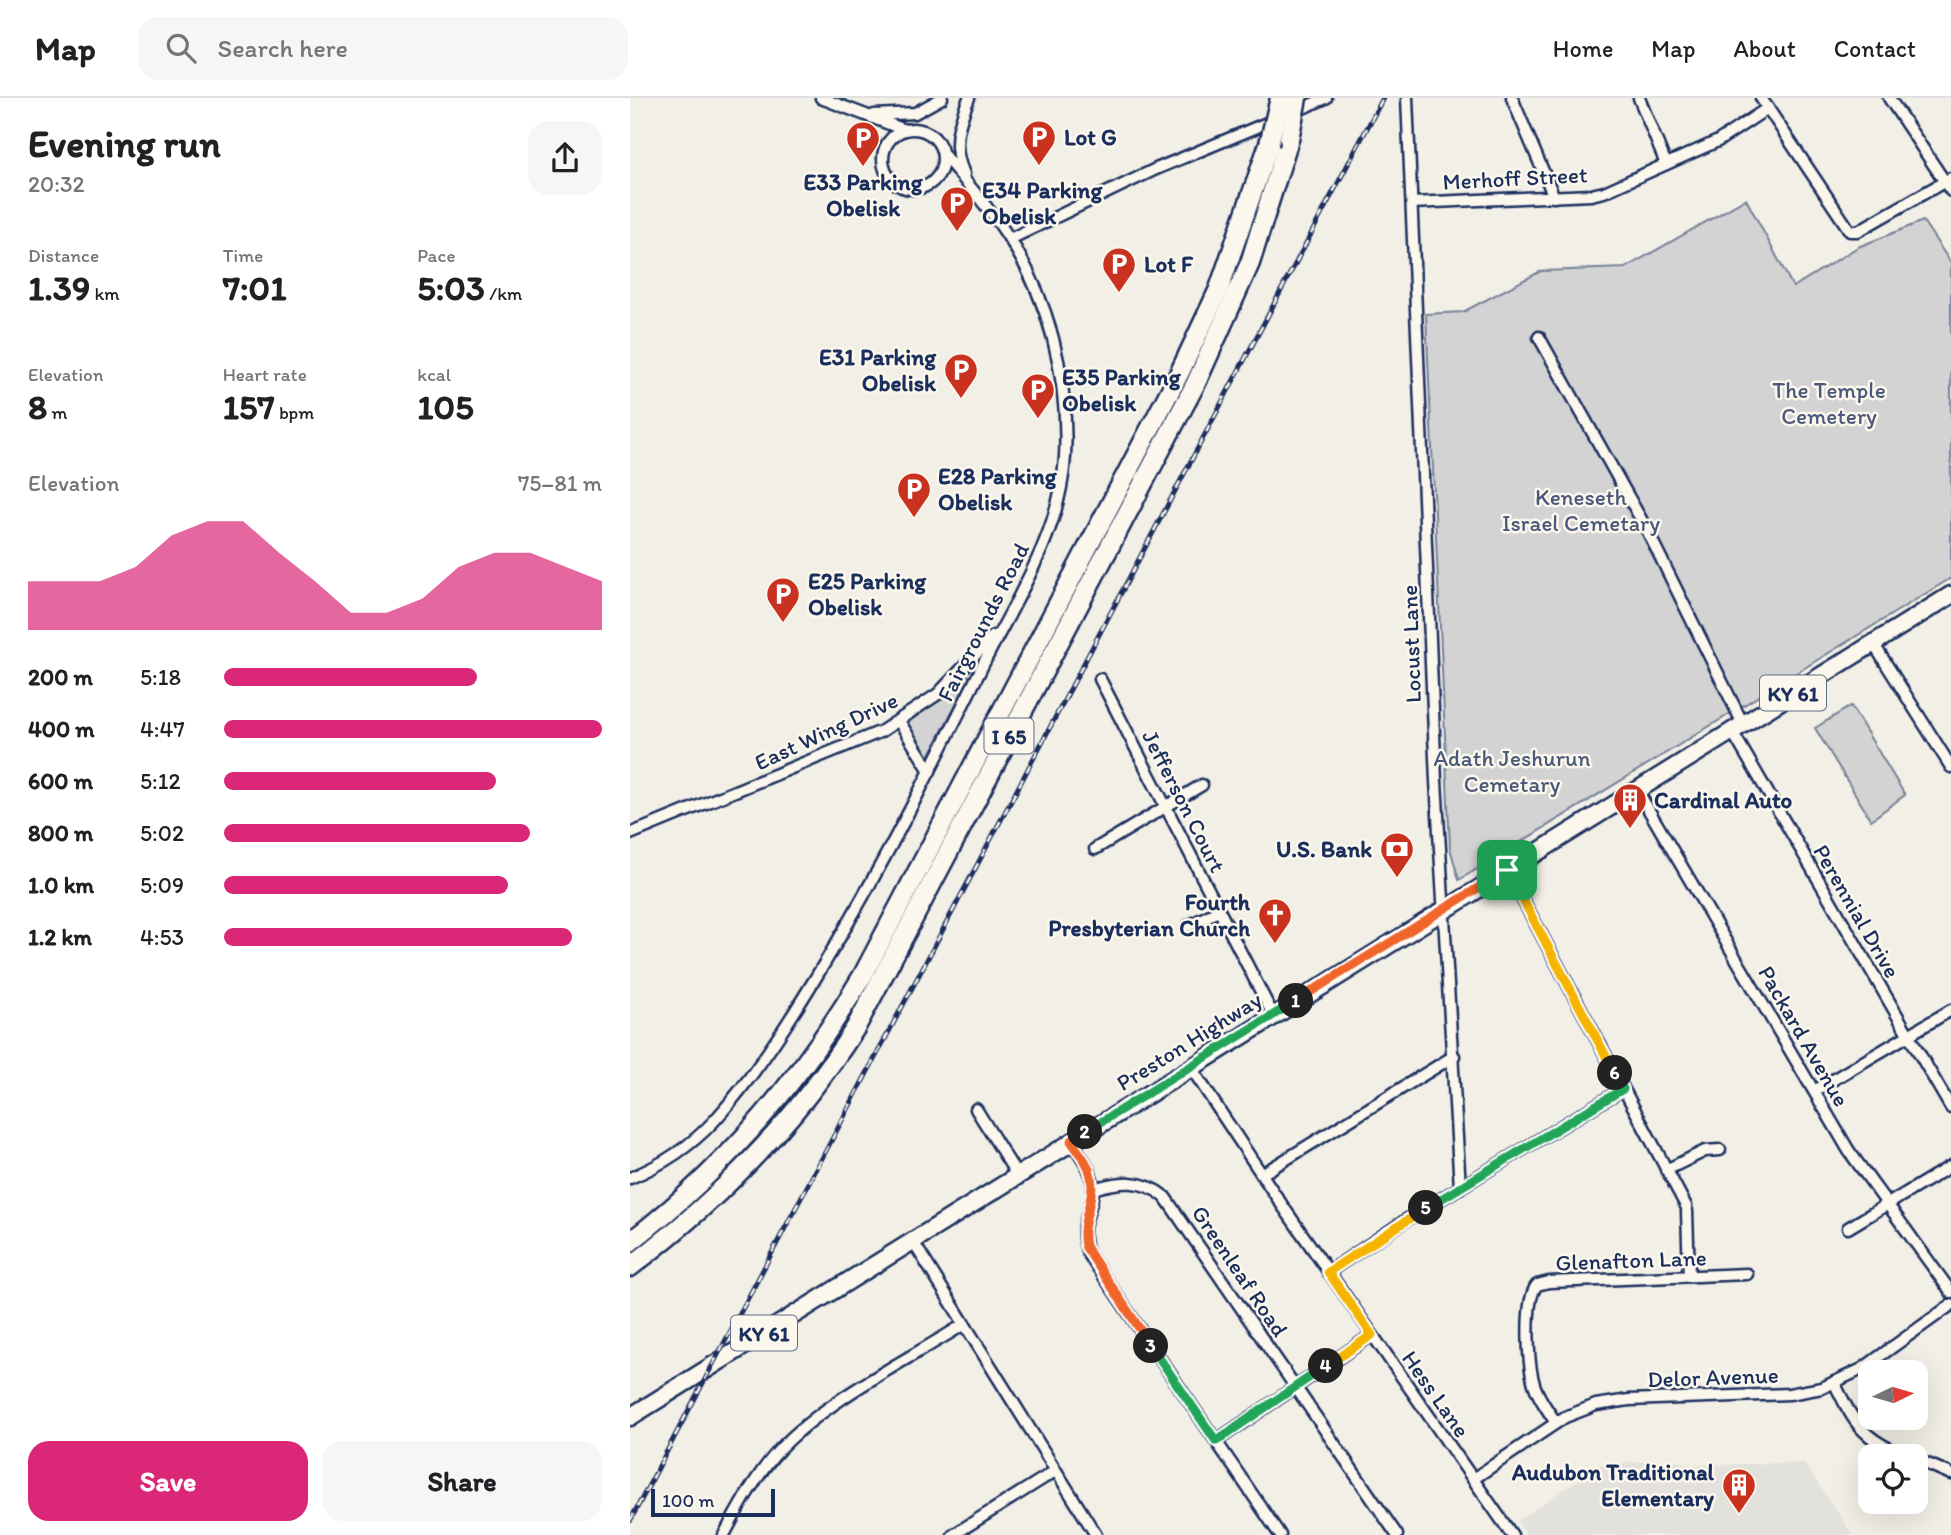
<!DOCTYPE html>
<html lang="en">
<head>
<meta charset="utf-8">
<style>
  :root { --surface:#fff; --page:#f6f6f6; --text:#202124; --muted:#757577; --line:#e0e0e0; --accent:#db2777 }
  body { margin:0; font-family:Itim,sans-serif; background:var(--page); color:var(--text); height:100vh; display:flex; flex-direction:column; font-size:26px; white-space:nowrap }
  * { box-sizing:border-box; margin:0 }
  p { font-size:23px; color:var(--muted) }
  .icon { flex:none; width:38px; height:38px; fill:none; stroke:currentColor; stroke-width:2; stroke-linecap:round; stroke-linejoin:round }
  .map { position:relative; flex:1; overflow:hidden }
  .sheet { display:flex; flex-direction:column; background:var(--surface); width:630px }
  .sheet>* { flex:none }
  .needle { width:46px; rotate:85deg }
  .controls { position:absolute; left:1228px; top:1262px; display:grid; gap:14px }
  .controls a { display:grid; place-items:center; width:70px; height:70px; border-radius:14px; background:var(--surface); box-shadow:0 7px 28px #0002; font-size:35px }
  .scale { position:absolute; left:21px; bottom:18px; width:124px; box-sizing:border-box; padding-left:7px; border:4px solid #1b2f5e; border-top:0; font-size:19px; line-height:24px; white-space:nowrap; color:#1b2f5e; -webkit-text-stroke:5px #fbf7ec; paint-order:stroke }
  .pin { position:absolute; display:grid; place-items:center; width:60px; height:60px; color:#fff; margin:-30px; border-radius:14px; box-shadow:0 4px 10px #0006 }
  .km { position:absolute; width:35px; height:35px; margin:-18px; border-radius:50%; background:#222; color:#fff; font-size:19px; line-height:35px; text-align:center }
  .round { display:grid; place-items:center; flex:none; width:74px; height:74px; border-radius:21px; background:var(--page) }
  .head { display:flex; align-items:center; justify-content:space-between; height:119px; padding:0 28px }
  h1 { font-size:38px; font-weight:700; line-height:52px }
  .metrics { display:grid; grid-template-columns:repeat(3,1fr); gap:10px; height:119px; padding:7px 28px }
  .metrics div { display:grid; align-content:center }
  .metrics b { font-size:35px; font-weight:700 }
  .metrics small { font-size:19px; font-weight:400 }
  .metrics p { font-size:19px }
  .chart { height:196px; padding:14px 28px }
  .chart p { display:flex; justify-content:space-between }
  .chart svg { width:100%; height:126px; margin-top:7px; fill:var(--accent); opacity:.7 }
  .action { display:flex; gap:14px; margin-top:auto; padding:14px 28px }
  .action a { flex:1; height:80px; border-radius:21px; background:var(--accent); color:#fff; font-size:28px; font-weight:700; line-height:80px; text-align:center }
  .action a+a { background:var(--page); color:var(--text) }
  ul { padding:0 28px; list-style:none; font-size:23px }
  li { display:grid; grid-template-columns:112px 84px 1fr; align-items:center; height:52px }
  li i { height:18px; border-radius:9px; background:var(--accent) }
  header { display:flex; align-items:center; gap:42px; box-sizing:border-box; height:98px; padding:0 35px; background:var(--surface); border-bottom:2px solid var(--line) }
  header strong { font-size:33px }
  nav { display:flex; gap:38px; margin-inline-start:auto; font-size:24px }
  .search { width:490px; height:63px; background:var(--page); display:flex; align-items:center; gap:18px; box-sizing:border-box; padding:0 24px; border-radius:21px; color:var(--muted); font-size:26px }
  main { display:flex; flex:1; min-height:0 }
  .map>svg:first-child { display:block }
</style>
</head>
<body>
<header>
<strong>Map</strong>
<div class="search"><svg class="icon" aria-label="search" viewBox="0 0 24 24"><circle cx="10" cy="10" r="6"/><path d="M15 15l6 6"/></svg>Search here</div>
<nav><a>Home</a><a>Map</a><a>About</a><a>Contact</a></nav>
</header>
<main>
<section class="sheet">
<div class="head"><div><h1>Evening run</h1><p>20:32</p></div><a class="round"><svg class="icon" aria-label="share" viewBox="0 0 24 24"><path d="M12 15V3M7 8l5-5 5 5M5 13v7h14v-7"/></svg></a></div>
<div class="metrics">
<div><p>Distance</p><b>1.39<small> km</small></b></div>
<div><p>Time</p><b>7:01</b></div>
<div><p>Pace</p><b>5:03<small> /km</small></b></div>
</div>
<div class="metrics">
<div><p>Elevation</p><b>8<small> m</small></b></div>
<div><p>Heart rate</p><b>157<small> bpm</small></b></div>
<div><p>kcal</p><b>105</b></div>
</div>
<div class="chart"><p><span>Elevation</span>75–81 m</p>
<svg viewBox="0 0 160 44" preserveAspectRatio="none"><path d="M0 44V27L10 27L20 27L30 22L40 11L50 6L60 6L70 17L80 27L90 38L100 38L110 33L120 22L130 17L140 17L150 22L160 27V44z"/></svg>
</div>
<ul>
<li><b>200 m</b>5:18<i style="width:67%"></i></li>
<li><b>400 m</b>4:47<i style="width:100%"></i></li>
<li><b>600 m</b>5:12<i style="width:72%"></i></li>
<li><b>800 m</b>5:02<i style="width:81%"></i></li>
<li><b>1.0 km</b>5:09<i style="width:75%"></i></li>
<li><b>1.2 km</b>4:53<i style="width:92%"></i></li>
</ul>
<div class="action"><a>Save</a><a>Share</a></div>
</section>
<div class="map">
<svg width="1321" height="1437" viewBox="0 0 1321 1437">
  <rect width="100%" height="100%" fill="#f2efe6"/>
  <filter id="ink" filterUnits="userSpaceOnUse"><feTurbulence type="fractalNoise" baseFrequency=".0143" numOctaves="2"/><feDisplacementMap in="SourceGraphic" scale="14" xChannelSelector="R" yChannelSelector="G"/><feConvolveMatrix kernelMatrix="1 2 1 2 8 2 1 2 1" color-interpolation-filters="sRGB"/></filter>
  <g filter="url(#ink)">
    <path fill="#e2e1dc" d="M1046,1363L1062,1367L1174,1365L1223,1437H897L887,1423L974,1365Z"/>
    <g fill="#d2d3d2" stroke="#768198" stroke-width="2">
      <path d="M1116,101L1163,189L1228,149L1293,123L1321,165V480L829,782L820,750L796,216L833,214L911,173L995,170Z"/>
      <path d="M338,577L340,579L298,660L295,659L278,630L279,624Z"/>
      <path d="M1221,608L1275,697L1241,722L1185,630Z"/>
    </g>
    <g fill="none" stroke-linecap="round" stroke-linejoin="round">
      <g stroke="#1b2f5e" stroke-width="15">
        <g id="minor">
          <path d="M191,0L275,32"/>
          <path d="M777,0L806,683L830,1090"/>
          <path d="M882,0L924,99"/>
          <path d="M1009,0L1036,66"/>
          <path d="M1131,0L1220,133H1228L1321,80"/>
          <path d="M1259,0L1321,93"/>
          <path d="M664,14L696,0"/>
          <path d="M244,17L285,15L312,0"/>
          <circle cx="283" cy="61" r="30"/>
          <path d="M334,76C321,48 328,28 339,0"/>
          <path d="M782,105L961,97L974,94L1088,43L1138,10"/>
          <path d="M380,141L526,71L644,22"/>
          <path d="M909,239L1017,432L1113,626"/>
          <path d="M1243,545L1321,669"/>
          <path d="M470,581L643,917"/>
          <path d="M269,623L300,673"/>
          <path d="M1102,633L1321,1010"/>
          <path d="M1007,692L1219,1053L1321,1194"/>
          <path d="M0,736L252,633L308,596L363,538"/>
          <path d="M465,751L572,687"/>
          <path d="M877,772L1056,1108"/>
          <path d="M558,828L588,813"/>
          <path d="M560,968L652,1107L882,1437"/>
          <path d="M1184,993L1321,912"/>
          <path d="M346,1011L387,1077"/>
          <path d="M441,1043C451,1058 462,1071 463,1089C464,1114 446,1126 458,1155L650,1437"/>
          <path d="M1036,1072L1075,1053L1090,1052"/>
          <path d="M632,1076L824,958"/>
          <path d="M0,1080C32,1067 60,1049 84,1023C119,985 148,941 175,897C240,793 295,684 349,575C383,505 430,439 435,359C439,279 419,197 373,131C355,105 333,81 313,56"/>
          <path d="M463,1091C490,1083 512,1080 535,1099L767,1437"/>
          <path d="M1057,1113L1059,1178"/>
          <path d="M1218,1130L1321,1068"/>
          <path d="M282,1142L466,1437"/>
          <path d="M698,1174L776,1122L993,991"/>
          <path d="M1204,1284C1224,1325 1232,1341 1276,1358"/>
          <path d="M926,1325C918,1312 908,1300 904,1286C898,1266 894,1202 907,1187L919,1184L1117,1176"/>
          <path d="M586,1343L742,1237"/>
          <path d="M1286,1361L1321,1376"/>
          <path d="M843,1381L935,1319L966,1307L999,1302L1159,1296L1192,1290L1232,1271L1321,1207"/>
          <path d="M94,1437C110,1407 127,1376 150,1351C198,1301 274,1264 333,1227"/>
          <path d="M323,1437L425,1373"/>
        </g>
      </g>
      <g stroke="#1b2f5e" stroke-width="21">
        <path id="primary" d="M0,1319L1321,497"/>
      </g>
      <g stroke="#1b2f5e" stroke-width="23">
        <g id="motorway">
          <path d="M0,1144C95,1071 172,981 233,877L550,274L589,191L639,46"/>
          <path d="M0,1169C89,1102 166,1023 226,929L566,285L620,165L659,41"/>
        </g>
      </g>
      <use href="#minor" stroke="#fbf7ec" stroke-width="10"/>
      <use href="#primary" stroke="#fbf7ec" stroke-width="16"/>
      <use href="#motorway" stroke="#fbf7ec" stroke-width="18"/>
      <g stroke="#1b2f5e" stroke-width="5">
        <path id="rail" d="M0,1423L753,0"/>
      </g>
      <use href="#rail" stroke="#fbf7ec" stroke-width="2.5" stroke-dasharray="8" stroke-linecap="butt"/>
      <g stroke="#1b2f5e" stroke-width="23" stroke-linecap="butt">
        <g id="motorway-bridge">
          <path d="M659,41L667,0"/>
          <path d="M639,46L650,0"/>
        </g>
      </g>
      <use href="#motorway-bridge" stroke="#fbf7ec" stroke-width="18"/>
    </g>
  </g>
  <g fill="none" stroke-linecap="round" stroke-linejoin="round" filter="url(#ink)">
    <g stroke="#fff" stroke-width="14">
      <path id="split-1" d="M666,903L877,772"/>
    </g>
    <g stroke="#fff" stroke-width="14">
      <path id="split-2" d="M455,1034L666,903"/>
    </g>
    <g stroke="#fff" stroke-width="14">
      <path id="split-3" d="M455,1034L441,1043C447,1052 456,1062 459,1071C469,1098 449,1121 455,1148L521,1248"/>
    </g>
    <g stroke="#fff" stroke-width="14">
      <path id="split-4" d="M521,1248L586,1343L696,1268"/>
    </g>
    <g stroke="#fff" stroke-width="14">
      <path id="split-5" d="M696,1268L742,1237L698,1174L796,1110"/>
    </g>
    <g stroke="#fff" stroke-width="14">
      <path id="split-6" d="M796,1110L993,991L985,975"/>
    </g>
    <g stroke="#fff" stroke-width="14">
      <path id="split-7" d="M877,772L985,975"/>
    </g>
    <use href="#split-1" stroke="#f0652b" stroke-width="9"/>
    <use href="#split-2" stroke="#22a559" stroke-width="9"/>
    <use href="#split-3" stroke="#f0652b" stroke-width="9"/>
    <use href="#split-4" stroke="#22a559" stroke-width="9"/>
    <use href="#split-5" stroke="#f5b400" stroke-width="9"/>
    <use href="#split-6" stroke="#22a559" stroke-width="9"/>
    <use href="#split-7" stroke="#f5b400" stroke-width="9"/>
  </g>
  <defs>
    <g id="parking-pin" transform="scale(1.75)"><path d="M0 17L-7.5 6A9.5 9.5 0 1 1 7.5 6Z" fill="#c8321e" stroke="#fbf7ec"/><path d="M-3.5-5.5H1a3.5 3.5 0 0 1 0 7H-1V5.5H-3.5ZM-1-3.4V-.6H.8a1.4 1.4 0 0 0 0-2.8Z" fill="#fff"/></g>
    <g id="building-pin" transform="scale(1.75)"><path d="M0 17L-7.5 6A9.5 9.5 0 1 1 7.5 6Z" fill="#c8321e" stroke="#fbf7ec"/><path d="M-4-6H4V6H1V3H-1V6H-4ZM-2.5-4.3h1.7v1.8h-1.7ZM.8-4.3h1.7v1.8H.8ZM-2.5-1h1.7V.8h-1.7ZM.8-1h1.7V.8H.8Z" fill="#fff"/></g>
    <g id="bank-pin" transform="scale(1.75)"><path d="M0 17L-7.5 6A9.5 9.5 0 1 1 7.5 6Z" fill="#c8321e" stroke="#fbf7ec"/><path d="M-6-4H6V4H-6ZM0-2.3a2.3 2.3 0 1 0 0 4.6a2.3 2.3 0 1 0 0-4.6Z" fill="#fff"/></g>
    <g id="church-pin" transform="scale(1.75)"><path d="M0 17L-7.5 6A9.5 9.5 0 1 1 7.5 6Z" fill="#c8321e" stroke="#fbf7ec"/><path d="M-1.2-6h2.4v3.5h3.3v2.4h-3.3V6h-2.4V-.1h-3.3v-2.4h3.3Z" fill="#fff"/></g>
  </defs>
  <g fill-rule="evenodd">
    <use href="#parking-pin" x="409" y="39"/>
    <use href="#parking-pin" x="233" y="40"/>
    <use href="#parking-pin" x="327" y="105"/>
    <use href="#parking-pin" x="489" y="166"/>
    <use href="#parking-pin" x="331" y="272"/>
    <use href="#parking-pin" x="408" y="292"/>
    <use href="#parking-pin" x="284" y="391"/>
    <use href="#parking-pin" x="153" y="496"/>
    <use href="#building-pin" x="1000" y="702"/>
    <use href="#bank-pin" x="767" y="751"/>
    <use href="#church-pin" x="645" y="817"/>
    <use href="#building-pin" x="1109" y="1387"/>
  </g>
  <g text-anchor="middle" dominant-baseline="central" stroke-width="5" stroke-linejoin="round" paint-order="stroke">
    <g fill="#fbf7ec" stroke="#5e6b89" stroke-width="2">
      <rect x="1130" y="577.5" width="66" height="35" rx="5"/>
      <rect x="354.5" y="620.5" width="49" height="35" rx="5"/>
      <rect x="101" y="1217.5" width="66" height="35" rx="5"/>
    </g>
    <g font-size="21" font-weight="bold" fill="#1b2f5e">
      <text x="1163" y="595">KY 61</text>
      <text x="379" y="638">I 65</text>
      <text x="134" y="1235">KY 61</text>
    </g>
    <g font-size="23" font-weight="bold" fill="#1b2f5e" stroke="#fbf7ec" text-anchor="start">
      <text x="434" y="39">Lot G</text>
      <text x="233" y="84" text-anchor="middle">E33 Parking<tspan x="233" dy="26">Obelisk</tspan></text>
      <text x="352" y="92">E34 Parking<tspan x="352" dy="26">Obelisk</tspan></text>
      <text x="514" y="166">Lot F</text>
      <text x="306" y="259" text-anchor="end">E31 Parking<tspan x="306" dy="26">Obelisk</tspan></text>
      <text x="432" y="279">E35 Parking<tspan x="432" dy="26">Obelisk</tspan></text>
      <text x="308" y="378">E28 Parking<tspan x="308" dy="26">Obelisk</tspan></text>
      <text x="178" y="483">E25 Parking<tspan x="178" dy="26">Obelisk</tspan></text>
      <text x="1024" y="702">Cardinal Auto</text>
      <text x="742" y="751" text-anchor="end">U.S. Bank</text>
      <text x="620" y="804" text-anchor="end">Fourth<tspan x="620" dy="26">Presbyterian Church</tspan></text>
      <text x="1084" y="1374" text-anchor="end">Audubon Traditional<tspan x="1084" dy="26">Elementary</tspan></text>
    </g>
    <g font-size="23" fill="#1b2f5e" stroke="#fbf7ec">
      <text transform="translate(885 80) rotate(-3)">Merhoff Street</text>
      <text transform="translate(353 524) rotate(-63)">Fairgrounds Road</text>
      <text transform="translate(781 546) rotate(-92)">Locust Lane</text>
      <text transform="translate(196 633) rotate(-25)">East Wing Drive</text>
      <text transform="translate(554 703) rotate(63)">Jefferson Court</text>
      <text transform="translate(1227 813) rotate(60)">Perennial Drive</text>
      <text transform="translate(1174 938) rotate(60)">Packard Avenue</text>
      <text transform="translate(559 943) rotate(-32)">Preston Highway</text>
      <text transform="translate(1001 1162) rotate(-2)">Glenafton Lane</text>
      <text transform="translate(610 1173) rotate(56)">Greenleaf Road</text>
      <text transform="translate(1083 1279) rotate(-2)">Delor Avenue</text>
      <text transform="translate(806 1296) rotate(55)">Hess Lane</text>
    </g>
    <g font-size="23" fill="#49587b" stroke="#fbf7ec">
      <text x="1199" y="292">The Temple<tspan x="1199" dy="26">Cemetery</tspan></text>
      <text x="951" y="399">Keneseth<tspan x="951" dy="26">Israel Cemetary</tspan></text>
      <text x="882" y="660">Adath Jeshurun<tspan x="882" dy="26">Cemetary</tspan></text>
    </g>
  </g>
</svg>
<div class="controls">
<a><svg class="needle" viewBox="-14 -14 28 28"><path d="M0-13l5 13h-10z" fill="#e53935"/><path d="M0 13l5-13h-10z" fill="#757577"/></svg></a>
<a><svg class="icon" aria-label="locate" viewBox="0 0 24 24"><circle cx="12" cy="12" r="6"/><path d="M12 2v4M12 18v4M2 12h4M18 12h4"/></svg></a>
</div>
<div class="scale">100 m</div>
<div class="pin" style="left:877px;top:772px;background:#1e9e55"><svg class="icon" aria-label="arrive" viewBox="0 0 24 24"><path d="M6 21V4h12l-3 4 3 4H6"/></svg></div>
<b class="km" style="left:666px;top:903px">1</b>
<b class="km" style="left:455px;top:1034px">2</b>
<b class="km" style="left:521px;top:1248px">3</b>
<b class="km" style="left:696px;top:1268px">4</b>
<b class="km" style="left:796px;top:1110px">5</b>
<b class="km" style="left:985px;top:975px">6</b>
</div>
</main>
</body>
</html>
